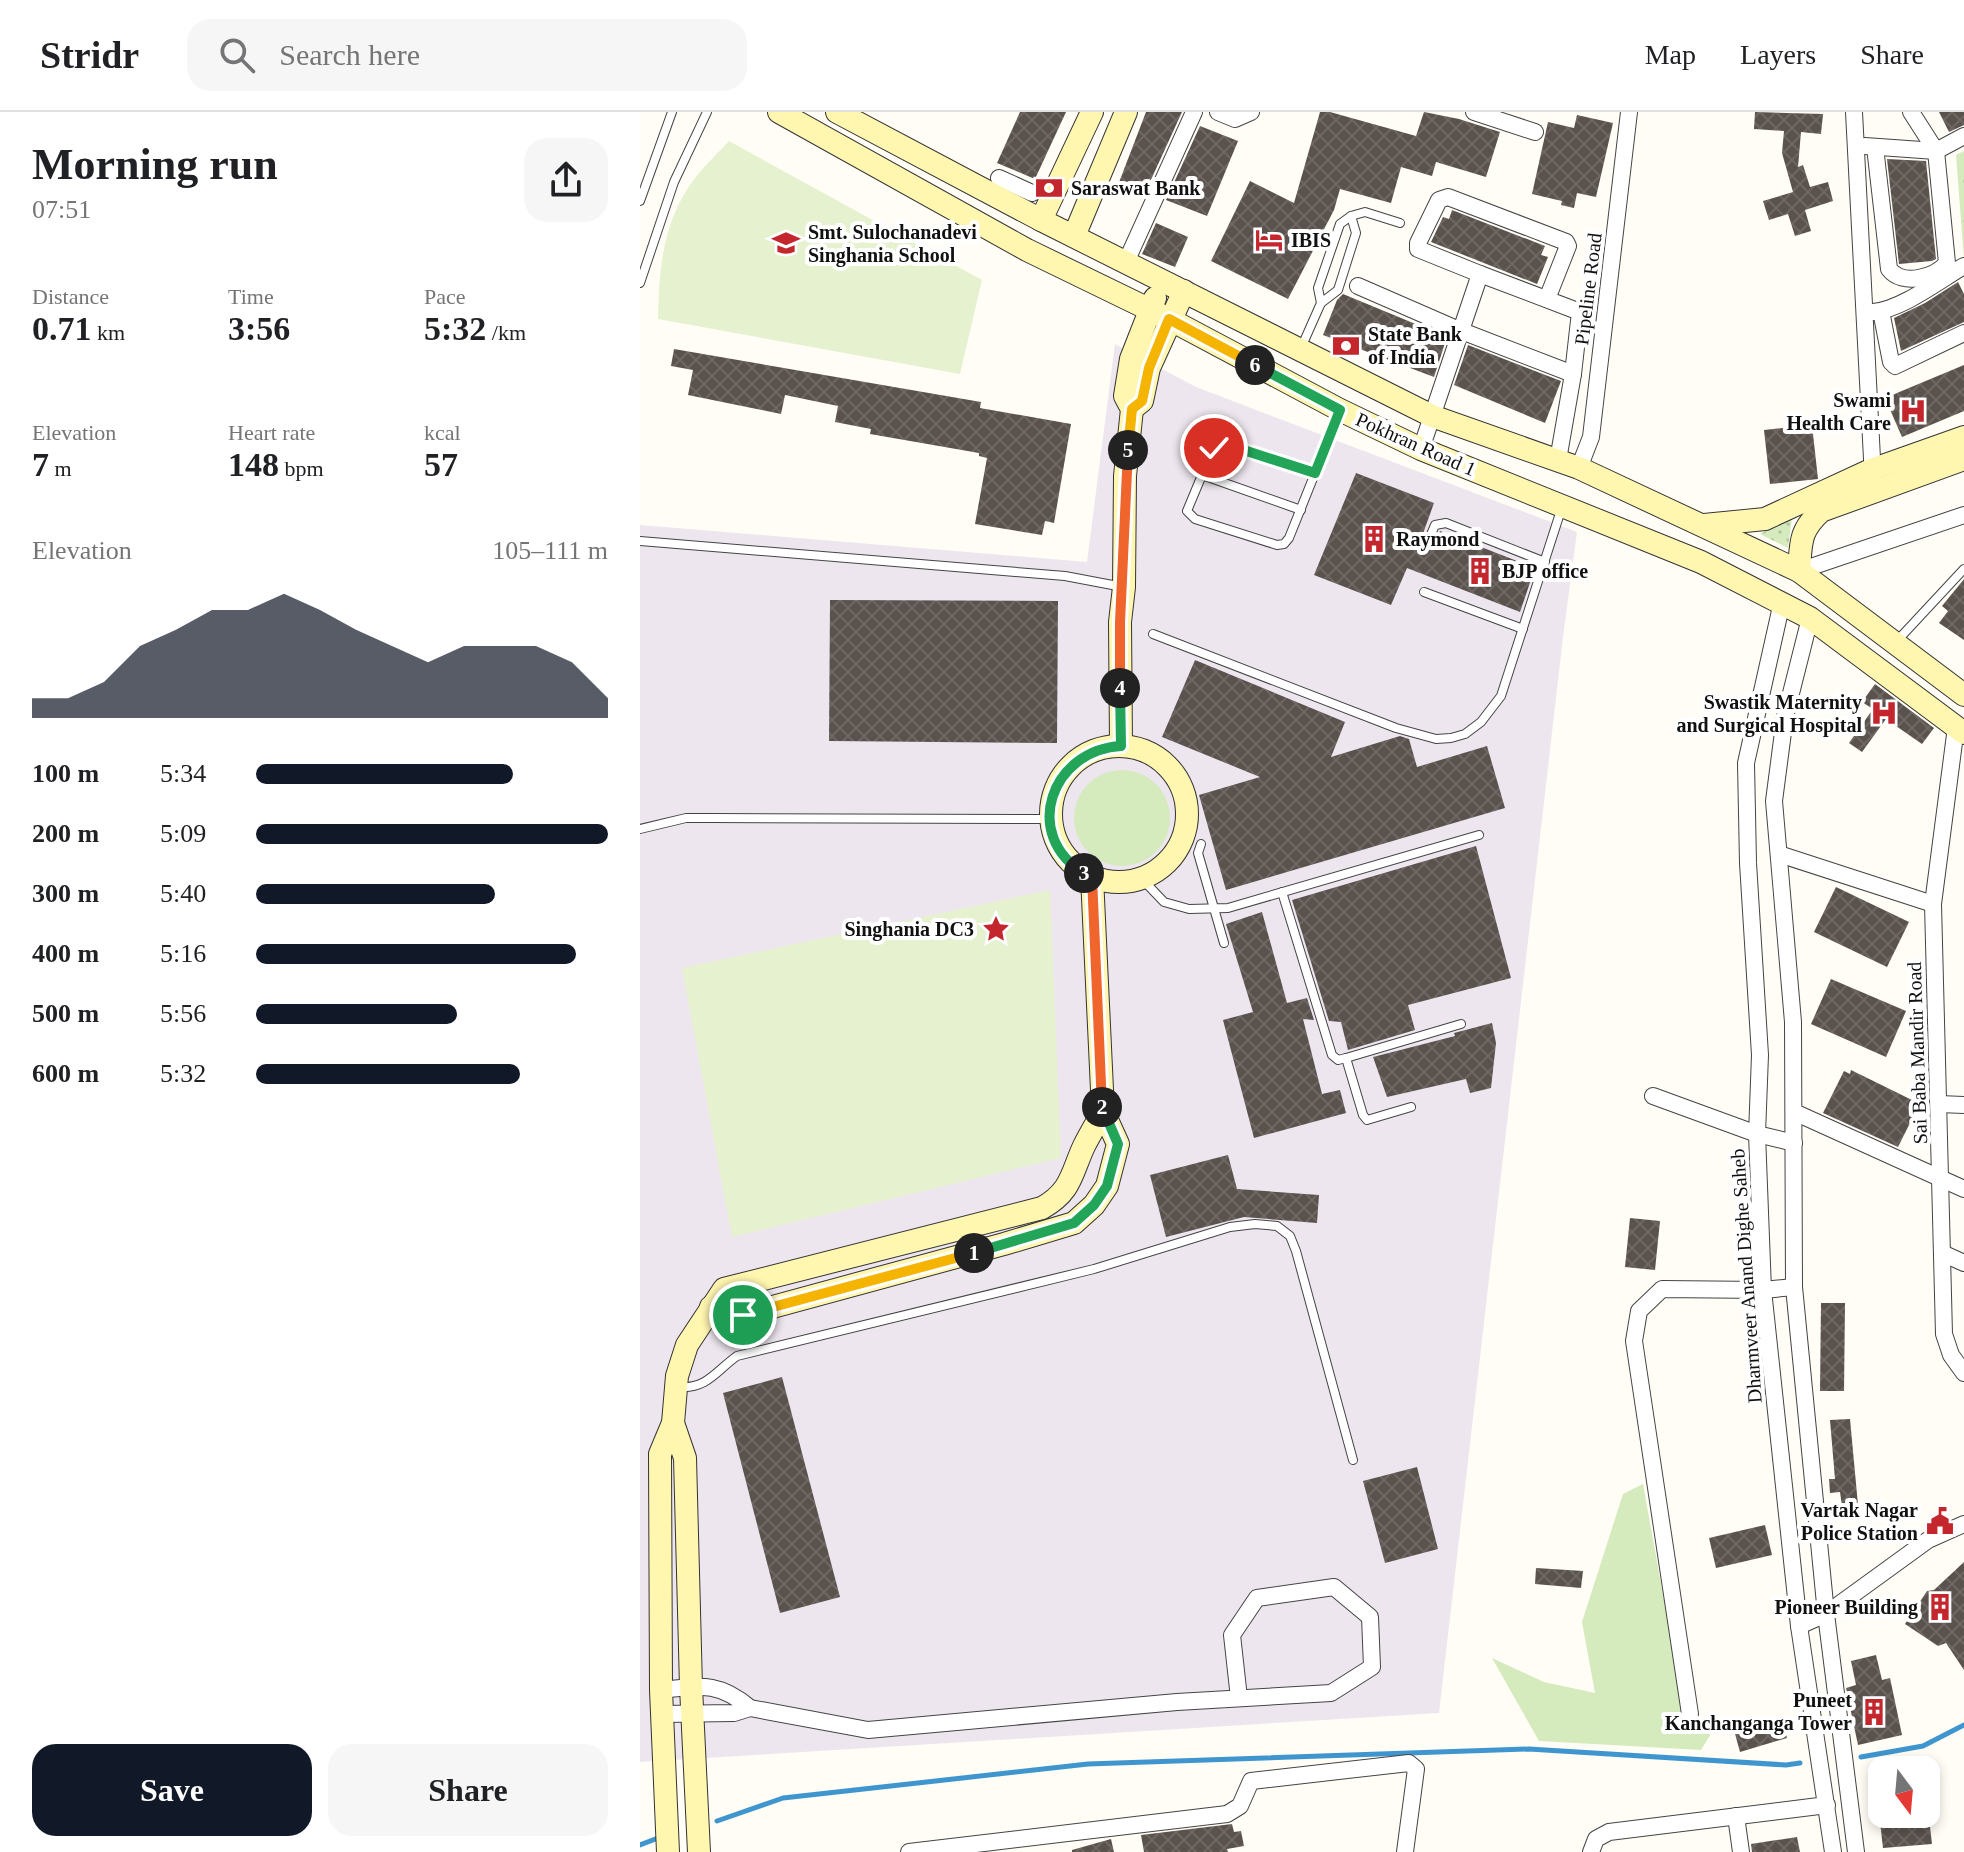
<!DOCTYPE html>
<html lang="en">
<head>
<meta charset="utf-8">
<style>
  :root { --surface:#fff; --page:#f6f6f6; --text:#202124; --muted:#757577; --line:#e0e0e0; --accent:#111827 }
  body { margin:0; font-family:"Times New Roman",serif; background:var(--page); color:var(--text); height:100vh; display:flex; flex-direction:column; font-size:30px; white-space:nowrap }
  * { box-sizing:border-box; margin:0 }
  p { font-size:26px; color:var(--muted) }
  .icon { flex:none; width:44px; height:44px; fill:none; stroke:currentColor; stroke-width:2; stroke-linecap:round; stroke-linejoin:round }
  .map { position:relative; flex:1; overflow:hidden }
  .details { display:flex; flex-direction:column; background:var(--surface); width:640px }
  .details>* { flex:none }
  .needle { width:52px; rotate:164deg }
  .tools { position:absolute; left:1228px; top:1644px; display:grid; gap:16px }
  .tools a { display:grid; place-items:center; width:72px; height:72px; border-radius:16px; background:var(--surface); box-shadow:0 4px 12px #0003; font-size:40px }
  .pin { position:absolute; display:grid; place-items:center; width:68px; height:68px; color:#fff; margin:-34px; border:4px solid #fff; border-radius:50%; box-shadow:0 2px 8px #0007 }
  .km { position:absolute; width:40px; height:40px; margin:-20px; border-radius:50%; background:#222; color:#fff; font-size:22px; line-height:40px; text-align:center }
  .round { display:grid; place-items:center; flex:none; width:84px; height:84px; border-radius:24px; background:var(--page) }
  .summary { display:flex; align-items:center; justify-content:space-between; height:136px; padding:0 32px }
  h1 { font-size:44px; font-weight:700; line-height:60px }
  .figures { display:grid; grid-template-columns:repeat(3,1fr); gap:12px; height:136px; padding:8px 32px }
  .figures div { display:grid; align-content:center }
  .figures b { font-size:34px; font-weight:700 }
  .figures small { font-size:22px; font-weight:400 }
  .figures p { font-size:22px }
  .chart { height:224px; padding:16px 32px }
  .chart p { display:flex; justify-content:space-between }
  .chart svg { width:100%; height:144px; margin-top:8px; fill:var(--accent); opacity:.7 }
  .cta { display:flex; gap:16px; margin-top:auto; padding:16px 32px }
  .cta a { flex:1; height:92px; border-radius:24px; background:var(--accent); color:#fff; font-size:32px; font-weight:700; line-height:92px; text-align:center }
  .cta a+a { background:var(--page); color:var(--text) }
  ul { padding:0 32px; list-style:none; font-size:26px }
  li { display:grid; grid-template-columns:128px 96px 1fr; align-items:center; height:60px }
  li i { height:20px; border-radius:10px; background:var(--accent) }
  header { display:flex; align-items:center; gap:48px; box-sizing:border-box; height:112px; padding:0 40px; background:var(--surface); border-bottom:2px solid var(--line) }
  header strong { font-size:38px }
  nav { display:flex; gap:44px; margin-inline-start:auto; font-size:28px }
  .search { width:560px; height:72px; background:var(--page); display:flex; align-items:center; gap:20px; box-sizing:border-box; padding:0 28px; border-radius:24px; color:var(--muted); font-size:30px }
  main { display:flex; flex:1; min-height:0 }
  .map>svg:first-child { display:block }
</style>
</head>
<body>
<header>
<strong>Stridr</strong>
<div class="search"><svg class="icon" aria-label="search" viewBox="0 0 24 24"><circle cx="10" cy="10" r="6"/><path d="M15 15l6 6"/></svg>Search here</div>
<nav><a>Map</a><a>Layers</a><a>Share</a></nav>
</header>
<main>
<section class="details">
<div class="summary"><div><h1>Morning run</h1><p>07:51</p></div><a class="round"><svg class="icon" aria-label="share" viewBox="0 0 24 24"><path d="M12 15V3M7 8l5-5 5 5M5 13v7h14v-7"/></svg></a></div>
<div class="figures">
<div><p>Distance</p><b>0.71<small> km</small></b></div>
<div><p>Time</p><b>3:56</b></div>
<div><p>Pace</p><b>5:32<small> /km</small></b></div>
</div>
<div class="figures">
<div><p>Elevation</p><b>7<small> m</small></b></div>
<div><p>Heart rate</p><b>148<small> bpm</small></b></div>
<div><p>kcal</p><b>57</b></div>
</div>
<div class="chart"><p><span>Elevation</span>105–111 m</p>
<svg viewBox="0 0 160 44" preserveAspectRatio="none"><path d="M0 44V38L10 38L20 33L30 22L40 17L50 11L60 11L70 6L80 11L90 17L100 22L110 27L120 22L130 22L140 22L150 27L160 38V44z"/></svg>
</div>
<ul>
<li><b>100 m</b>5:34<i style="width:73%"></i></li>
<li><b>200 m</b>5:09<i style="width:100%"></i></li>
<li><b>300 m</b>5:40<i style="width:68%"></i></li>
<li><b>400 m</b>5:16<i style="width:91%"></i></li>
<li><b>500 m</b>5:56<i style="width:57%"></i></li>
<li><b>600 m</b>5:32<i style="width:75%"></i></li>
</ul>
<div class="cta"><a>Save</a><a>Share</a></div>
</section>
<div class="map">
<svg width="1324" height="1740" viewBox="0 0 1324 1740">
  <defs>
    <pattern id="park-tufts" width="24" height="20" patternUnits="userSpaceOnUse" patternTransform="scale(2)"><rect width="24" height="20" fill="#d5ebbd"/><path d="M3 7l-1-3M5 7V3M7 7l1-3M15 17l-1-3M17 17v-4M19 17l1-3" fill="none" stroke="#b6c8a1"/></pattern>
    <pattern id="garden-dots" width="8" height="8" patternUnits="userSpaceOnUse" patternTransform="scale(2)"><rect width="8" height="8" fill="#d5ebbd"/><path d="M2 2h.1M6 6h.1" fill="none" stroke="#b6c8a1" stroke-width="1.8" stroke-linecap="round"/></pattern>
    <pattern id="building-cross-hatch" width="8" height="8" patternUnits="userSpaceOnUse" patternTransform="scale(2)"><rect width="8" height="8" fill="#5a524d"/><path d="M0 0l8 8M0 8l8-8" fill="none" stroke="#6d6662"/></pattern>
  </defs>
  <rect width="100%" height="100%" fill="#fffdf5"/>
  <path fill="#eee6ef" d="M475,232L556,275L937,420L923,525L799,1601L0,1650V413L447,450Z"/>
  <g fill="#d5ebbd">
    <circle cx="482" cy="706" r="48"/>
    <path d="M1003,1372L1046,1610L1077,1612L1061,1638L899,1629L852,1546L904,1570L955,1581L942,1510L983,1382Z"/>
  </g>
  <path fill="url(#park-tufts)" d="M1324,39V147L1316,43Z"/>
  <path fill="url(#garden-dots)" d="M1152,405L1148,436L1120,422Z"/>
  <g fill="#e6f2cf">
    <path d="M89,29L342,168L320,262L18,207C19,155 23,108 55,66C65,53 78,41 89,29Z"/>
    <path d="M410,778L421,1046L92,1125L42,856Z"/>
  </g>
  <g fill="none" stroke-linecap="round" stroke-linejoin="round">
    <g stroke="#3f96cf" stroke-width="5">
      <path d="M1221,1645L1283,1634L1324,1613"/>
      <path d="M77,1709L143,1686L448,1652L889,1637L1146,1653L1160,1651"/>
      <path d="M0,1733L18,1726"/>
    </g>
  </g>
  <g fill="url(#building-cross-hatch)">
    <path d="M380,0H426L395,67L357,51Z"/>
    <path d="M506,0H542L504,83L478,73Z"/>
    <path d="M680,0H690L776,24L784,0L819,7L860,20L846,65L796,50L792,64L761,55L751,91L700,77L694,98L648,187L571,149L610,69L654,91Z"/>
    <path d="M1115,0L1183,2L1181,22L1161,20L1158,55L1163,53L1170,75L1188,70L1193,89L1165,98L1171,119L1155,124L1148,102L1129,108L1123,89L1153,80L1142,41L1144,19L1114,17Z"/>
    <path d="M1299,0H1324V13L1309,20Z"/>
    <path d="M937,3L973,11L956,85L937,81L934,96L921,93L922,89L892,82L908,10L934,16Z"/>
    <path d="M560,14L598,29L567,104L526,88Z"/>
    <path d="M1247,47L1286,49L1296,147L1292,149L1259,152Z"/>
    <path d="M812,98L905,134L901,143L908,145L897,172L791,130L803,105L809,107Z"/>
    <path d="M516,111L548,125L535,155L502,142Z"/>
    <path d="M1318,170L1324,182V210L1261,239L1254,206L1285,191Z"/>
    <path d="M703,182L807,225L794,265L683,223L697,188Z"/>
    <path d="M828,233L921,269L905,311L814,273Z"/>
    <path d="M34,237L341,290L340,296L431,312L414,411L405,409L402,423L335,412L347,346L339,344V341L230,322L231,317L195,310L198,294L145,283L141,302L48,283L53,258L31,254Z"/>
    <path d="M1324,253V299L1262,325L1245,286Z"/>
    <path d="M1172,313L1178,367L1130,372L1124,318Z"/>
    <path d="M716,361L794,391L780,430L784,438L792,437L800,419L895,456L880,500L767,456L751,493L674,463Z"/>
    <path d="M1324,467V528L1299,511L1308,499L1302,494Z"/>
    <path d="M190,488L418,489L417,631L189,629Z"/>
    <path d="M555,548L705,610L691,645L760,624L769,627L777,655L847,634L865,696L586,778L559,683L620,665L522,625Z"/>
    <path d="M1235,572L1294,616L1282,632L1246,607L1222,640L1209,631L1233,597L1222,590Z"/>
    <path d="M836,734L871,866L768,893L775,918L708,938L701,910L689,909L652,788Z"/>
    <path d="M1196,775L1269,810L1247,855L1174,820Z"/>
    <path d="M622,800L647,891L667,886L674,908L663,907L682,982L700,978L706,1001L614,1026L583,908L613,900L586,812Z"/>
    <path d="M1191,867L1266,899L1246,945L1171,912Z"/>
    <path d="M852,911L856,931L851,976L830,981L826,967L747,985L733,945L815,924L814,921Z"/>
    <path d="M1211,958L1274,989L1272,992L1278,995L1258,1035L1183,1001L1204,959L1210,962Z"/>
    <path d="M588,1043L597,1077L679,1083L677,1111L604,1105L526,1125L510,1063Z"/>
    <path d="M990,1106L1020,1109L1015,1158L985,1155Z"/>
    <path d="M1181,1191H1205L1204,1279H1180Z"/>
    <path d="M142,1265L200,1485L140,1501L83,1281Z"/>
    <path d="M1210,1307L1218,1393L1202,1394L1200,1380L1190,1381L1189,1367H1195L1190,1308Z"/>
    <path d="M777,1355L798,1437L745,1451L723,1369Z"/>
    <path d="M1125,1413L1132,1443L1076,1456L1069,1426Z"/>
    <path d="M1324,1450V1558L1306,1531L1298,1534L1265,1512L1287,1479L1294,1478Z"/>
    <path d="M896,1456L943,1459L941,1476L895,1472Z"/>
    <path d="M1236,1543L1242,1568L1250,1566L1262,1623L1218,1633L1206,1576L1216,1573L1211,1549Z"/>
    <path d="M1141,1604L1147,1626L1100,1640L1094,1618Z"/>
    <path d="M1289,1706L1292,1732L1243,1736L1240,1710Z"/>
    <path d="M592,1712L594,1720L601,1719L604,1734L587,1737L588,1740H504L501,1723Z"/>
    <path d="M1157,1725L1160,1740H1112L1111,1732Z"/>
    <path d="M471,1727L474,1740H432V1738Z"/>
  </g>
  <g fill="none" stroke-linecap="round" stroke-linejoin="round">
    <g stroke="#444" stroke-width="10">
      <g id="lane">
        <path d="M0,89L32,0"/>
        <path d="M711,104L716,121L698,178L681,191L678,176L700,112Z"/>
        <path d="M711,104L725,100L760,111"/>
        <path d="M0,171L34,70L67,0"/>
        <path d="M661,236L681,191"/>
        <path d="M675,361L582,331L572,339L547,399L555,407L637,433L644,432L649,426L700,299"/>
        <path d="M562,363L661,398"/>
        <path d="M0,429L425,464L483,475"/>
        <path d="M787,432L795,413L806,411L905,450"/>
        <path d="M784,480L883,517"/>
        <path d="M513,522L756,616L796,627L811,626L825,622L841,610L861,584L922,395"/>
        <path d="M1255,531L1324,457"/>
        <path d="M0,717L46,706H72L410,707"/>
        <path d="M561,732L558,741L584,831"/>
        <path d="M502,767L524,790L549,797L588,796L839,723"/>
        <path d="M642,780L692,943L698,948L706,946L723,1003L727,1008L771,995"/>
        <path d="M706,946L821,912"/>
        <path d="M40,1275C67,1277 77,1258 97,1244L454,1157L590,1115L615,1112L637,1114L650,1124L656,1139L713,1348"/>
      </g>
    </g>
    <g stroke="#444" stroke-width="18">
      <g id="street">
        <path d="M578,0L595,7L611,0"/>
        <path d="M834,0L895,20"/>
        <path d="M1214,0L1233,366"/>
        <path d="M1225,34L1296,39L1324,24"/>
        <path d="M1235,35L1249,157C1263,175 1295,165 1307,151L1296,39L1271,0"/>
        <path d="M359,66L392,81"/>
        <path d="M486,150L554,0"/>
        <path d="M718,174L819,218L933,262L940,200L840,162"/>
        <path d="M1241,199L1251,250L1255,254L1324,221"/>
        <path d="M1233,200C1261,198 1300,168 1324,154"/>
        <path d="M781,337L840,162L778,137V131L799,88L808,85L926,130L928,134L907,187"/>
        <path d="M918,348L933,262"/>
        <path d="M939,356L951,325L989,0"/>
        <path d="M1159,459L1324,403"/>
        <path d="M1142,490L1106,651L1108,751L1120,943L1117,1022L1123,1178L1159,1514L1193,1740"/>
        <path d="M1170,506L1145,605L1134,689L1153,910L1154,1175L1186,1502L1216,1740"/>
        <path d="M1316,615L1293,792L1304,1222L1311,1243L1324,1261"/>
        <path d="M1139,742L1293,792"/>
        <path d="M1013,984L1117,1022L1154,1031"/>
        <path d="M1299,992L1324,993"/>
        <path d="M1154,1000L1324,1077"/>
        <path d="M1302,1141L1324,1151"/>
        <path d="M1159,1514L1186,1502L1288,1428L1324,1412"/>
        <path d="M21,1578C60,1574 78,1569 110,1596L94,1601L22,1602"/>
        <path d="M110,1596L228,1618L537,1590L691,1581L732,1555L730,1505L694,1475L617,1486L592,1523L599,1586"/>
        <path d="M1050,1602L994,1229L999,1199L1022,1177L1123,1178L1154,1175"/>
        <path d="M1096,1704L1101,1740"/>
        <path d="M269,1740L587,1702L600,1694L611,1669L769,1651L776,1657L765,1740"/>
        <path d="M951,1740L956,1727L969,1720L1187,1693"/>
      </g>
    </g>
    <g stroke="#333" stroke-width="24">
      <g id="secondary">
        <path d="M139,0L387,138L529,207L700,298L781,337L1061,450L1170,506L1324,621"/>
        <path d="M197,0L401,108L792,304L939,356L1159,459L1324,583"/>
        <path d="M401,108L452,0"/>
        <path d="M434,124L486,0"/>
        <path d="M492,297L502,289L509,256L544,179"/>
        <path d="M1064,413L1125,407L1231,358L1324,325"/>
        <path d="M1159,459C1161,431 1159,419 1181,399L1324,347"/>
        <circle cx="479" cy="702" r="68"/>
        <path d="M481,634L480,510L484,475L485,364L492,297L485,284L491,247L515,186"/>
        <path d="M71,1195L103,1203L364,1132L434,1111L454,1093L467,1074L478,1032L463,999L452,765"/>
        <path d="M33,1311L45,1346L51,1575L59,1740"/>
        <path d="M28,1740L21,1578L20,1342L33,1311L37,1264L47,1233L84,1177L402,1096C432,1079 431,1062 444,1034C450,1022 457,1011 463,999"/>
      </g>
    </g>
    <use href="#lane" stroke="#fff" stroke-width="8"/>
    <use href="#street" stroke="#fff" stroke-width="16"/>
    <use href="#secondary" stroke="#fff6b0" stroke-width="22"/>
  </g>
  <g fill="none" stroke-linecap="round" stroke-linejoin="round">
    <g stroke="#fff" stroke-width="16">
      <path id="split-1" d="M103,1203L334,1141"/>
    </g>
    <g stroke="#fff" stroke-width="16">
      <path id="split-2" d="M334,1141L434,1111L454,1093L467,1074L478,1032L462,995"/>
    </g>
    <g stroke="#fff" stroke-width="16">
      <path id="split-3" d="M444,761L452,765L462,995"/>
    </g>
    <g stroke="#fff" stroke-width="16">
      <path id="split-4" d="M444,761C381,723 411,638 481,634L480,576"/>
    </g>
    <g stroke="#fff" stroke-width="16">
      <path id="split-5" d="M480,576V510L488,338"/>
    </g>
    <g stroke="#fff" stroke-width="16">
      <path id="split-6" d="M488,338L492,297L502,289L509,256L529,207L615,253"/>
    </g>
    <g stroke="#fff" stroke-width="16">
      <path id="split-7" d="M574,336L582,331L675,361L700,298L615,253"/>
    </g>
    <use href="#split-1" stroke="#f5b400" stroke-width="10"/>
    <use href="#split-2" stroke="#22a559" stroke-width="10"/>
    <use href="#split-3" stroke="#f0652b" stroke-width="10"/>
    <use href="#split-4" stroke="#22a559" stroke-width="10"/>
    <use href="#split-5" stroke="#f0652b" stroke-width="10"/>
    <use href="#split-6" stroke="#f5b400" stroke-width="10"/>
    <use href="#split-7" stroke="#22a559" stroke-width="10"/>
  </g>
  <defs>
    <g id="bank-bare" transform="scale(2.16)"><path d="M-6-4H6V4H-6ZM0-2.3a2.3 2.3 0 1 0 0 4.6a2.3 2.3 0 1 0 0-4.6Z" fill="#c4262e" stroke="#fff" stroke-width="2.5" paint-order="stroke"/></g>
    <g id="hotel-bare" transform="scale(2.16)"><path d="M-6-4.5h1.5V1H6V5H4.5V3h-9V5H-6ZM-4 0a1.8 1.8 0 1 1 3.6 0ZM.5 0V-2.5h3Q6-2.5 6 0Z" fill="#c4262e" stroke="#fff" stroke-width="2.5" paint-order="stroke"/></g>
    <g id="school-bare" transform="scale(2.16)"><path d="M0-5L7-2L0 1L-7-2ZM-4 1L0 2.5L4 1V4Q0 6-4 4Z" fill="#c4262e" stroke="#fff" stroke-width="2.5" paint-order="stroke"/></g>
    <g id="hospital-bare" transform="scale(2.16)"><path d="M-5-5h3v3.5h4V-5h3V5h-3V1.5h-4V5h-3Z" fill="#c4262e" stroke="#fff" stroke-width="2.5" paint-order="stroke"/></g>
    <g id="building-bare" transform="scale(2.16)"><path d="M-4-6H4V6H1V3H-1V6H-4ZM-2.5-4.3h1.7v1.8h-1.7ZM.8-4.3h1.7v1.8H.8ZM-2.5-1h1.7V.8h-1.7ZM.8-1h1.7V.8H.8Z" fill="#c4262e" stroke="#fff" stroke-width="2.5" paint-order="stroke"/></g>
    <g id="sight-bare" transform="scale(2.16)"><path d="M0-6L1.8-2.2L6-1.7L2.9 1.2L3.7 5.4L0 3.3L-3.7 5.4L-2.9 1.2L-6-1.7L-1.8-2.2Z" fill="#c4262e" stroke="#fff" stroke-width="2.5" paint-order="stroke"/></g>
    <g id="civic-bare" transform="scale(2.16)"><path d="M-.6-6.5H3V-4.5H.6V-3L4-1V1h2V6H-6V1h2V-1L-.6-3ZM-1.2 2.5V6h2.4V2.5Z" fill="#c4262e" stroke="#fff" stroke-width="2.5" paint-order="stroke"/></g>
  </defs>
  <g fill-rule="evenodd">
    <use href="#bank-bare" x="409" y="76"/>
    <use href="#hotel-bare" x="629" y="128"/>
    <use href="#school-bare" x="146" y="131"/>
    <use href="#bank-bare" x="706" y="234"/>
    <use href="#hospital-bare" x="1273" y="299"/>
    <use href="#building-bare" x="734" y="427"/>
    <use href="#building-bare" x="840" y="459"/>
    <use href="#hospital-bare" x="1244" y="601"/>
    <use href="#sight-bare" x="356" y="817"/>
    <use href="#civic-bare" x="1300" y="1409"/>
    <use href="#building-bare" x="1300" y="1495"/>
    <use href="#building-bare" x="1234" y="1600"/>
  </g>
  <g text-anchor="middle" dominant-baseline="central" stroke-width="8" stroke-linejoin="round" paint-order="stroke">
    <g font-size="20" font-weight="bold" fill="#111" stroke="#fff" text-anchor="start">
      <text x="431" y="76">Saraswat Bank</text>
      <text x="168" y="120">Smt. Sulochanadevi<tspan x="168" dy="23">Singhania School</tspan></text>
      <text x="651" y="128">IBIS</text>
      <text x="728" y="222">State Bank<tspan x="728" dy="23">of India</tspan></text>
      <text x="1251" y="288" text-anchor="end">Swami<tspan x="1251" dy="23">Health Care</tspan></text>
      <text x="756" y="427">Raymond</text>
      <text x="862" y="459">BJP office</text>
      <text x="1222" y="590" text-anchor="end">Swastik Maternity<tspan x="1222" dy="23">and Surgical Hospital</tspan></text>
      <text x="334" y="817" text-anchor="end">Singhania DC3</text>
      <text x="1278" y="1398" text-anchor="end">Vartak Nagar<tspan x="1278" dy="23">Police Station</tspan></text>
      <text x="1278" y="1495" text-anchor="end">Pioneer Building</text>
      <text x="1212" y="1588" text-anchor="end">Puneet<tspan x="1212" dy="23">Kanchanganga Tower</tspan></text>
    </g>
    <g font-size="20" fill="#111" stroke="#fff">
      <text transform="translate(948 177) rotate(-83)">Pipeline Road</text>
      <text transform="translate(776 332) rotate(24)">Pokhran Road 1</text>
      <text transform="translate(1277 941) rotate(-92)">Sai Baba Mandir Road</text>
      <text transform="translate(1106 1164) rotate(-94)">Dharmveer Anand Dighe Saheb</text>
    </g>
  </g>
</svg>
<div class="tools">
<a><svg class="needle" viewBox="-14 -14 28 28"><path d="M0-13l5 13h-10z" fill="#e53935"/><path d="M0 13l5-13h-10z" fill="#757577"/></svg></a>
</div>
<div class="pin" style="left:103px;top:1203px;background:#1e9e55"><svg class="icon" aria-label="arrive" viewBox="0 0 24 24"><path d="M6 21V4h12l-3 4 3 4H6"/></svg></div>
<div class="pin" style="left:574px;top:336px;background:#d93025"><svg class="icon" aria-label="check" viewBox="0 0 24 24"><path d="M5 12l5 5 9-10"/></svg></div>
<b class="km" style="left:334px;top:1141px">1</b>
<b class="km" style="left:462px;top:995px">2</b>
<b class="km" style="left:444px;top:761px">3</b>
<b class="km" style="left:480px;top:576px">4</b>
<b class="km" style="left:488px;top:338px">5</b>
<b class="km" style="left:615px;top:253px">6</b>
</div>
</main>
</body>
</html>
